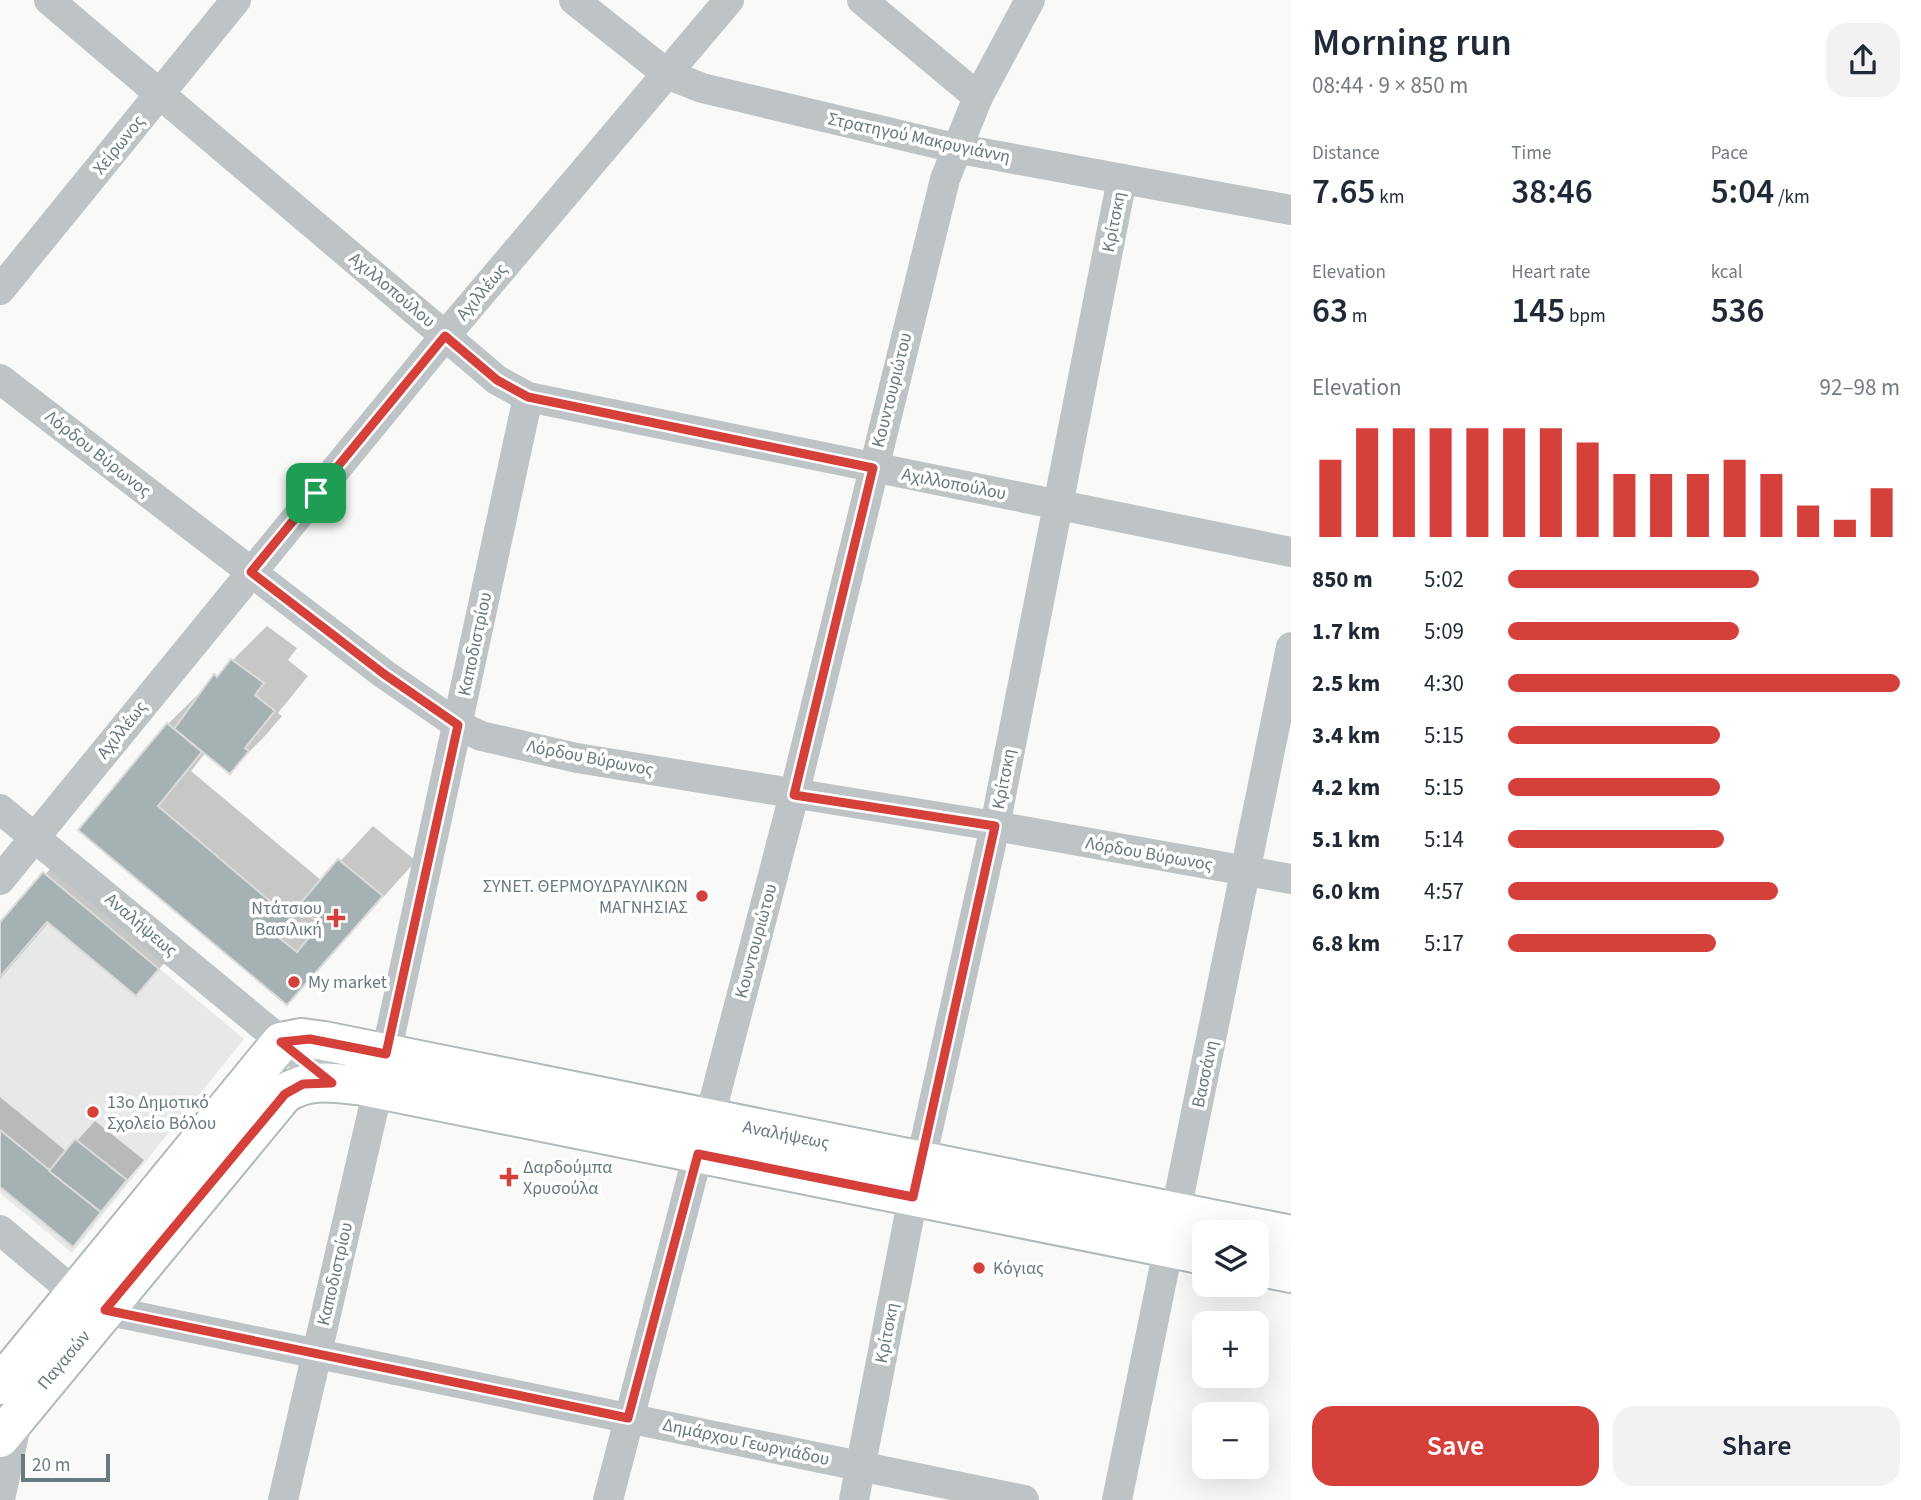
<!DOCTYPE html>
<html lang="en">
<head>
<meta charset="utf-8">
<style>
  :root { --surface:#fff; --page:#f2f2f3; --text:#1f2937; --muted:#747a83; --accent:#d5403b }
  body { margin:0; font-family:"Source Sans 3",sans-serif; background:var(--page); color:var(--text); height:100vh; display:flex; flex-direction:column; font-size:26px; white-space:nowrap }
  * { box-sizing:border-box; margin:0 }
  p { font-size:23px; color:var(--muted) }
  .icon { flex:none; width:38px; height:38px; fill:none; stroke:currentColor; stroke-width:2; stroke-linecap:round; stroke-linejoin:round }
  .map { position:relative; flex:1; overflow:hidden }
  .details { display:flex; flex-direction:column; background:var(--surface); width:630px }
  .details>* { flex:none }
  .buttons { position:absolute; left:1192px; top:1220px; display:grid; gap:14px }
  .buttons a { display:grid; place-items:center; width:77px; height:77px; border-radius:14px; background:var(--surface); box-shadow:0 7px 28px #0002; font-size:35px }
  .scale { position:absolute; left:21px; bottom:18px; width:89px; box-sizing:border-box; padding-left:7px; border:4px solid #667a80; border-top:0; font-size:19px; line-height:24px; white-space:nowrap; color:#667a80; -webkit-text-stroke:5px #fff; paint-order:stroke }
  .pin { position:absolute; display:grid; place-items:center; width:60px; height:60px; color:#fff; margin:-30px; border-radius:14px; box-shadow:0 4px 10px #0006 }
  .round { display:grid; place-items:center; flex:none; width:74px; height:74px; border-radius:21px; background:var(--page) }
  .overview { display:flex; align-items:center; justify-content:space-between; height:119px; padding:0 21px }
  h1 { font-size:38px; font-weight:600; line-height:52px }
  .metrics { display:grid; grid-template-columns:repeat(3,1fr); gap:10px; height:119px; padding:7px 21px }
  .metrics div { display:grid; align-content:center }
  .metrics b { font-size:35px; font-weight:600 }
  .metrics small { font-size:19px; font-weight:400 }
  .metrics p { font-size:19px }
  .chart { height:196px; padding:14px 21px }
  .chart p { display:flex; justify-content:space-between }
  .chart svg { width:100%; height:126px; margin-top:7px; stroke:var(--accent); stroke-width:6 }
  .primary-button { display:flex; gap:14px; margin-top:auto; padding:14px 21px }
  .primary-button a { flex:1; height:80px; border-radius:21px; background:var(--accent); color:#fff; font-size:28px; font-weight:600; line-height:80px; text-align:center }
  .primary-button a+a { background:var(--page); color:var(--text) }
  ul { padding:0 21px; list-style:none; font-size:23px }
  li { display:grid; grid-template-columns:112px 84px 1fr; align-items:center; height:52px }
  li i { height:18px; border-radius:9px; background:var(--accent) }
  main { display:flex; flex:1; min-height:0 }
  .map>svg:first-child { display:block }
</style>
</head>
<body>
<main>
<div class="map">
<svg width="1291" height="1500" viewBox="0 0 1291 1500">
  <rect width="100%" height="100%" fill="#f9f9f7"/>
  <path fill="#e7e9e8" d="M43,872L244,1039L72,1253L0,1193V922Z"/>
  <g fill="#0003">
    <path d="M267,626L297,648L288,660L308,676L278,713L282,716L264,737L230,771L206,752L191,771L322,881L373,826L416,861L287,1003L80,830L168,724Z"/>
    <path d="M68,849L182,944L136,994L49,922L0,979V925Z"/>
    <path d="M0,1097L67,1152L95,1121L144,1160L73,1244L0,1185Z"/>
  </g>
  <g fill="#a6b1b4" stroke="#dbdbd9" stroke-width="2">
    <path d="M231,659L264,683L255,695L275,711L245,748L249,751L230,774L174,729L214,674L217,677Z"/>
    <path d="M167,723L202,752L158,806L291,919L277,936L297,952L320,924L298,906L338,859L383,896L287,1005L78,830Z"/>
    <path d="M43,872L159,969L136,996L47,922L0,977V922Z"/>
    <path d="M0,1130L101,1212L73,1247L0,1187Z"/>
    <path d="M75,1139L127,1180L101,1212L49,1171Z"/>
  </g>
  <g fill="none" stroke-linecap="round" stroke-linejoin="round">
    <g stroke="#b1b9bb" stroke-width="42">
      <g id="secondary">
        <path d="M1256,1266L1291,1273"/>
        <path d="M0,1385L281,1042L302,1038L324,1041L1291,1235"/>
        <path d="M0,1438L284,1094C308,1077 337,1083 363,1086L1204,1255"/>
      </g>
    </g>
    <g stroke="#bec4c6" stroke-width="30">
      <path d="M49,0L497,380L528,397L1291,552"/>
      <path d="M574,0L667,74L702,88L955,148L1291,210"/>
      <path d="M862,0L978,97"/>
      <path d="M0,290L236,0"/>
      <path d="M0,379L384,674L458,725L481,736L577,758L995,826L1291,879"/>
      <path d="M0,809L332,1083"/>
      <path d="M0,880L445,336L729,0"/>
      <path d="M386,1054L528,397"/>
      <path d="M709,1120L794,795L945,179L978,97L1030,0"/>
      <path d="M0,1230L75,1293L105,1310L1024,1500"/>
      <path d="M0,1499L18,1416"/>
      <path d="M283,1500L378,1089"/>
      <path d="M608,1500L698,1154"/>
      <path d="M854,1500L913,1197L995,826L1122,179"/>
      <path d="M1117,1500L1291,647"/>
    </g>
    <use href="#secondary" stroke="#fff" stroke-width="38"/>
  </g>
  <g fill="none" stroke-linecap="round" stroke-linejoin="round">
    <g stroke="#fff" stroke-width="14">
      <path id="route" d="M445,336L497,380L528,397L873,468L794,795L995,826L913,1197L698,1154L628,1418L105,1310L285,1094L303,1084L332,1083L281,1042L310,1039L386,1054L458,725L384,674L251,572Z"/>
    </g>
    <use href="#route" stroke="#d5403b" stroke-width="9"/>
  </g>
  <g fill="#d5403b" stroke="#fff" stroke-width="2.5">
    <circle cx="702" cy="896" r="7"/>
    <path d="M332.5 907.5h7v7h7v7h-7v7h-7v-7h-7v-7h7z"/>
    <circle cx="294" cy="982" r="7"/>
    <circle cx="93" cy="1112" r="7"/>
    <path d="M505.5 1166.5h7v7h7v7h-7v7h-7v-7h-7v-7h7z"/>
    <circle cx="979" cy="1268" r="7"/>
  </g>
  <g text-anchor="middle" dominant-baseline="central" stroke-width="7" stroke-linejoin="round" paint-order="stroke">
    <g font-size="18" fill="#667a80" stroke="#fff">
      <text transform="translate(919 138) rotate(12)">Στρατηγού Μακρυγιάννη</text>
      <text transform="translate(119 145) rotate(-51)">Χείρωνος</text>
      <text transform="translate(1114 222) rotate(-79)">Κρίτσκη</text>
      <text transform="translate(392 290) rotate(40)">Αχιλλοπούλου</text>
      <text transform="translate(482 292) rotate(-50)">Αχιλλέως</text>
      <text transform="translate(892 390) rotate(-76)">Κουντουριώτου</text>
      <text transform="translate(98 454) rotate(38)">Λόρδου Βύρωνος</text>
      <text transform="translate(954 484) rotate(11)">Αχιλλοπούλου</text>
      <text transform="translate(475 644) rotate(-78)">Καποδιστρίου</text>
      <text transform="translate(122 730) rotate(-51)">Αχιλλέως</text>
      <text transform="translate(590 758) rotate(11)">Λόρδου Βύρωνος</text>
      <text transform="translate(1004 779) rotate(-79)">Κρίτσκη</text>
      <text transform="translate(1149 854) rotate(10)">Λόρδου Βύρωνος</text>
      <text transform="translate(141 925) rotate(40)">Αναλήψεως</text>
      <text transform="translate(756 941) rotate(-75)">Κουντουριώτου</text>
      <text transform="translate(1205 1074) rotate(-78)">Βασσάνη</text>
      <text transform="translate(786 1135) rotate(11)">Αναλήψεως</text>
      <text transform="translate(335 1274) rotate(-77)">Καποδιστρίου</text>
      <text transform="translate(887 1333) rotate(-79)">Κρίτσκη</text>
      <text transform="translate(64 1360) rotate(-50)">Παγασών</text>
      <text transform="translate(746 1442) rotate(12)">Δημάρχου Γεωργιάδου</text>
    </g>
    <g font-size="18" fill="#667a80" stroke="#fff" text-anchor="start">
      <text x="688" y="886" text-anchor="end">ΣΥΝΕΤ. ΘΕΡΜΟΥΔΡΑΥΛΙΚΩΝ<tspan x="688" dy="21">ΜΑΓΝΗΣΙΑΣ</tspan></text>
      <text x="322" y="908" text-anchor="end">Ντάτσιου<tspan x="322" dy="21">Βασιλική</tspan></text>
      <text x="308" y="982">My market</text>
      <text x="107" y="1102">13o Δημοτικό<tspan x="107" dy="21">Σχολείο Βόλου</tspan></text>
      <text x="523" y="1167">Δαρδούμπα<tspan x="523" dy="21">Χρυσούλα</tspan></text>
      <text x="993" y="1268">Κόγιας</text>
    </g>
  </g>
</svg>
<div class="buttons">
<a><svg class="icon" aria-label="layers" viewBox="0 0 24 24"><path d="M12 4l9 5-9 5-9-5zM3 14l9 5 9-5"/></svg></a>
<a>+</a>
<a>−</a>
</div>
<div class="scale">20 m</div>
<div class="pin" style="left:316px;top:493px;background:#1e9e55"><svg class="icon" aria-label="arrive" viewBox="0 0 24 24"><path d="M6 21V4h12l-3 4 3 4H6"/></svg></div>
</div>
<section class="details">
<div class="overview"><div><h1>Morning run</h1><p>08:44 · 9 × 850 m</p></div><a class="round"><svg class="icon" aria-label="share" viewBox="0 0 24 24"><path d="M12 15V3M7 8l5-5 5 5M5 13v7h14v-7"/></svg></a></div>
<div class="metrics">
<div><p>Distance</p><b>7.65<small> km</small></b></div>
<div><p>Time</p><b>38:46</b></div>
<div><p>Pace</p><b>5:04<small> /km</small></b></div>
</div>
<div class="metrics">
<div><p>Elevation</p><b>63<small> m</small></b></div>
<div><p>Heart rate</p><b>145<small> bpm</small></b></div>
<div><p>kcal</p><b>536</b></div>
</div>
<div class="chart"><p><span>Elevation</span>92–98 m</p>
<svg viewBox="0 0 160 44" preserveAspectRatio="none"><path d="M5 44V17M15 44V6M25 44V6M35 44V6M45 44V6M55 44V6M65 44V6M75 44V11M85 44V22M95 44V22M105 44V22M115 44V17M125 44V22M135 44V33M145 44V38M155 44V27"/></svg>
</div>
<ul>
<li><b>850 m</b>5:02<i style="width:64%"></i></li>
<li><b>1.7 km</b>5:09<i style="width:59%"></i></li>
<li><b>2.5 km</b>4:30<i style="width:100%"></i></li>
<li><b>3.4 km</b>5:15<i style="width:54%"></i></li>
<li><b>4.2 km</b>5:15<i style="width:54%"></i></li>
<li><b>5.1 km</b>5:14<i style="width:55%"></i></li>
<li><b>6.0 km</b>4:57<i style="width:69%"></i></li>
<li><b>6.8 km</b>5:17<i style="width:53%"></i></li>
</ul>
<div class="primary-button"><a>Save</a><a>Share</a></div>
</section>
</main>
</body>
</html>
